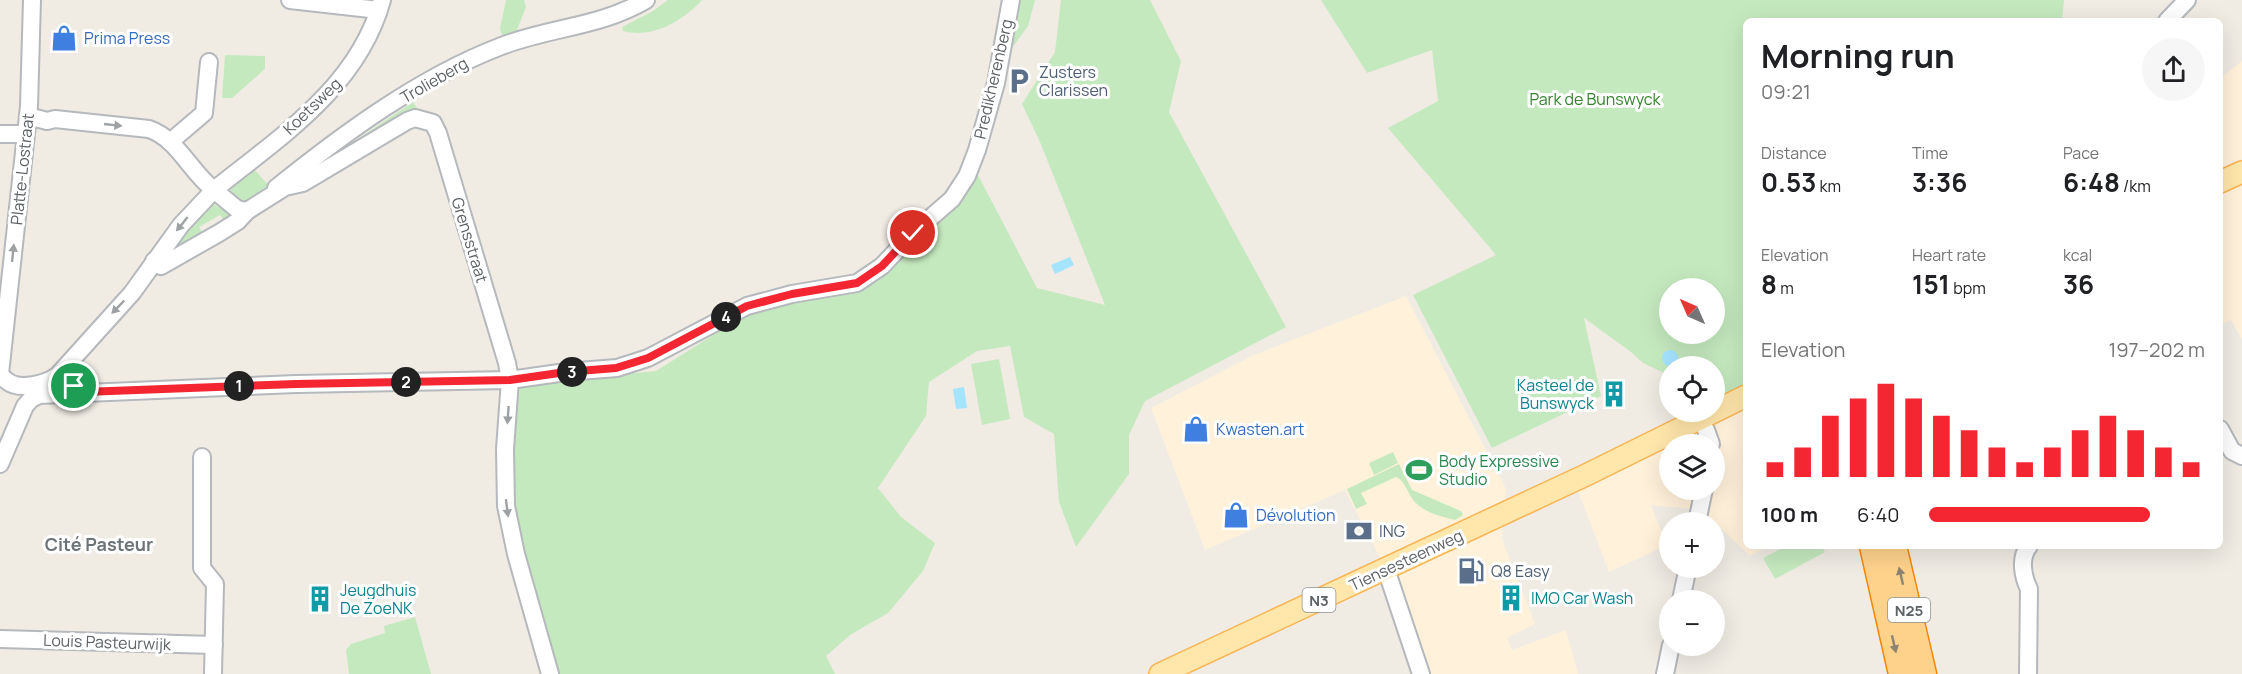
<!DOCTYPE html>
<html lang="en">
<head>
<meta charset="utf-8">
<style>
  :root { --surface:#fff; --page:#f6f6f6; --text:#202124; --muted:#757577; --accent:#f42632 }
  body { margin:0; font-family:Manrope,sans-serif; background:var(--page); color:var(--text); height:100vh; display:flex; flex-direction:column; font-size:22px; white-space:nowrap }
  * { box-sizing:border-box; margin:0 }
  p { font-size:20px; color:var(--muted) }
  .icon { flex:none; width:33px; height:33px; fill:none; stroke:currentColor; stroke-width:2; stroke-linecap:round; stroke-linejoin:round }
  .map { position:relative; flex:1; overflow:hidden }
  .details { position:absolute; left:1743px; top:18px; width:480px; height:531px; display:flex; flex-direction:column; background:var(--surface); border-radius:9px; box-shadow:0 6px 24px #0002 }
  .details>* { flex:none }
  .needle { width:39px; rotate:315deg }
  .controls { position:absolute; left:1659px; top:278px; display:grid; gap:12px }
  .controls a { display:grid; place-items:center; width:66px; height:66px; border-radius:50%; background:var(--surface); box-shadow:0 6px 24px #0002; font-size:30px }
  .pin { position:absolute; display:grid; place-items:center; width:51px; height:51px; color:#fff; margin:-26px; border:3px solid #fff; border-radius:50%; box-shadow:0 2px 6px #0007 }
  .km { position:absolute; width:30px; height:30px; margin:-15px; border-radius:50%; background:#222; color:#fff; font-size:16px; line-height:30px; text-align:center }
  .round { display:grid; place-items:center; flex:none; width:63px; height:63px; border-radius:32px; background:var(--page) }
  .overview { display:flex; align-items:center; justify-content:space-between; height:102px; padding:0 18px }
  h1 { font-size:33px; font-weight:700; line-height:45px }
  .stats { display:grid; grid-template-columns:repeat(3,1fr); gap:9px; height:102px; padding:6px 18px }
  .stats div { display:grid; align-content:center }
  .stats b { font-size:26px; font-weight:700 }
  .stats small { font-size:16px; font-weight:400 }
  .stats p { font-size:16px }
  .chart { height:168px; padding:12px 18px }
  .chart p { display:flex; justify-content:space-between }
  .chart svg { width:100%; height:108px; margin-top:6px; stroke:var(--accent); stroke-width:6 }
  ul { padding:0 18px; list-style:none; font-size:20px }
  li { display:grid; grid-template-columns:96px 72px 1fr; align-items:center; height:45px }
  li i { height:15px; border-radius:8px; background:var(--accent) }
  .map>svg:first-child { display:block }
</style>
</head>
<body>
<div class="map">
<svg width="2242" height="674" viewBox="0 0 2242 674">
  <rect width="100%" height="100%" fill="#f0ece4"/>
  <g fill="#fff1da" fill-rule="evenodd">
    <path d="M2242,61V159L2236,165L2220,171V78Z"/>
    <path d="M2242,182V339L2231,320L2220,325V183Z"/>
    <path d="M1406,296L1506,489L1502,539L1535,624L1507,638L1512,650L1566,630L1578,674H1421L1386,569L1345,490L1205,550L1151,408L1254,355Z"/>
    <path d="M1746,396V546H1769L1750,556L1702,510L1651,505L1667,545L1609,572L1574,481ZM1670,444H1714V489H1670Z"/>
  </g>
  <g fill="#c5e9bf" fill-rule="evenodd">
    <path d="M506,0H524L526,7L515,35L503,39L500,28Z"/>
    <path d="M668,0H702C683,21 652,39 623,31L622,28L624,26L653,11Z"/>
    <path d="M1015,0H1035L1028,26L1007,55Z"/>
    <path d="M1061,0H1150L1181,61L1169,112L1286,327L1145,401L1129,435V474L1076,547L1059,502L1054,434L1024,417L1010,346L977,351L929,382L926,416L878,488L901,517L935,543L923,571L888,613L850,635L826,656L835,674H558L521,550L512,505L510,462L520,388L526,384L656,371L745,315L855,288L890,272L930,225L978,175L1037,288L1105,305L1040,142L1022,104L1055,52Z"/>
    <path d="M1321,0H2064L2062,21H1746V384L1715,399L1714,366H1670L1669,375L1643,363L1631,352L1584,318L1601,396L1492,448L1413,295L1496,255L1388,128L1438,101L1432,50L1367,73ZM1670,288H1714V333H1670Z"/>
    <path d="M225,55L265,56V69L232,98H222Z"/>
    <path d="M413,102L417,108L402,119L316,167Z"/>
    <path d="M254,169L268,185L246,203L231,196V185Z"/>
    <path d="M210,202L227,212L229,219L226,224L220,215L199,227L205,236L159,259Z"/>
    <path d="M999,359L1010,419L982,425L971,364Z"/>
    <path d="M1393,452L1398,463L1374,475L1369,463Z"/>
    <path d="M1399,464L1412,490L1461,511L1463,515L1455,520C1442,517 1426,513 1416,503C1408,496 1406,481 1396,477L1361,493L1367,504L1356,509L1347,489Z"/>
    <path d="M1786,546H1821L1825,552L1775,579L1763,558Z"/>
    <path d="M415,617L431,674H349L346,650L351,644L385,633L384,626Z"/>
  </g>
  <g fill="#a5e4ff">
    <path d="M1070,257L1074,265L1055,274L1051,265Z"/>
    <circle cx="1670" cy="358" r="8"/>
    <path d="M964,387L967,408L956,409L953,389Z"/>
  </g>
  <g fill="none" stroke-linecap="round" stroke-linejoin="round">
    <g stroke="#b5b8bc" stroke-width="20">
      <g id="minor">
        <path d="M290,0L379,10"/>
        <path d="M2167,21L2187,0"/>
        <path d="M28,116L47,121L55,119L149,129C178,139 190,172 214,190L181,225L132,293L58,375C47,384 19,391 7,381C4,379 2,376 0,374L29,106L32,0"/>
        <path d="M0,134H25"/>
        <path d="M170,142L204,113L209,62"/>
        <path d="M276,188C343,134 419,78 499,47C549,27 598,28 646,0"/>
        <path d="M247,211L237,209L214,190C281,136 358,87 382,0"/>
        <path d="M154,261L161,266L219,233L238,221L247,211L285,187L303,183L407,121L415,118L433,123L438,133L507,363L510,380L505,449L506,506L516,554L550,674"/>
        <path d="M2220,429L2232,451L2242,456"/>
        <path d="M1706,430L1711,444"/>
        <path d="M202,457V568L215,584L213,674"/>
        <path d="M0,464L25,406L31,399L39,395L296,384L510,380L566,372L617,368L648,358L747,306L792,294L857,283L882,266L913,233L952,199L967,176L977,150L996,83L1011,0"/>
        <path d="M1697,522L1704,489"/>
        <path d="M1386,569L1421,674"/>
        <path d="M1681,600L1688,567"/>
        <path d="M0,639L214,645"/>
        <path d="M1665,674L1671,645"/>
        <path d="M2028,674L2029,589C2023,577 2019,558 2029,546"/>
      </g>
    </g>
    <g stroke="#fab453" stroke-width="24">
      <g id="major">
        <path d="M2220,182L2242,172"/>
        <path d="M1160,674L1586,475L1746,396"/>
      </g>
    </g>
    <g stroke="#f48600" stroke-width="27">
      <g id="highway">
        <path d="M1872,546L1901,674"/>
        <path d="M1894,546L1924,674"/>
      </g>
    </g>
    <use href="#minor" stroke="#fff" stroke-width="16"/>
    <use href="#major" stroke="#ffe6aa" stroke-width="21"/>
    <use href="#highway" stroke="#ffd28c" stroke-width="24"/>
  </g>
  <defs><path id="oneway-solid" d="M-6-.8H1V-3.2L6.5 0L1 3.2V.8H-6Z" transform="scale(1.5)"/></defs>
  <g fill="#9da1a3">
    <use href="#oneway-solid" transform="translate(113 125) rotate(6)"/>
    <use href="#oneway-solid" transform="translate(182 224) rotate(129)"/>
    <use href="#oneway-solid" transform="translate(13 253) rotate(-84)"/>
    <use href="#oneway-solid" transform="translate(118 307) rotate(134)"/>
    <use href="#oneway-solid" transform="translate(508 415) rotate(94)"/>
    <use href="#oneway-solid" transform="translate(507 508) rotate(83)"/>
  </g>
  <g fill="#8d8471">
    <use href="#oneway-solid" transform="translate(1901 576) rotate(-103)"/>
    <use href="#oneway-solid" transform="translate(1894 644) rotate(77)"/>
  </g>
  <g fill="none" stroke-linecap="round" stroke-linejoin="round">
    <g stroke="#fff" stroke-width="12">
      <path id="route" d="M74,386L84,392L296,384L510,380L566,372L616,368L648,358L747,306L792,294L857,283L882,266L913,233"/>
    </g>
    <use href="#route" stroke="#f42632" stroke-width="8"/>
  </g>
  <defs>
    <g id="shop-bare" transform="scale(2.07)"><path d="M-5-2.5h2.3a2.7 3.5 0 0 1 5.4 0H5L5.5 6h-11ZM-1.5-2.5h3a1.5 2.3 0 0 0-3 0Z" fill="#3f7fe0" stroke="#fff" stroke-width="2.5" paint-order="stroke"/></g>
    <g id="parking-bare" transform="scale(2.07)"><path d="M-3.5-5.5H1a3.5 3.5 0 0 1 0 7H-1V5.5H-3.5ZM-1-3.4V-.6H.8a1.4 1.4 0 0 0 0-2.8Z" fill="#5c6f8a" stroke="#fff" stroke-width="2.5" paint-order="stroke"/></g>
    <g id="building-bare" transform="scale(2.07)"><path d="M-4-6H4V6H1V3H-1V6H-4ZM-2.5-4.3h1.7v1.8h-1.7ZM.8-4.3h1.7v1.8H.8ZM-2.5-1h1.7V.8h-1.7ZM.8-1h1.7V.8H.8Z" fill="#0f9aa8" stroke="#fff" stroke-width="2.5" paint-order="stroke"/></g>
    <g id="stadium-bare" transform="scale(2.07)"><path d="M0-5a6.5 5 0 1 0 0 10a6.5 5 0 1 0 0-10ZM-3.5-1.8h7v3.6h-7Z" fill="#2e9e5b" stroke="#fff" stroke-width="2.5" paint-order="stroke"/></g>
    <g id="bank-bare" transform="scale(2.07)"><path d="M-6-4H6V4H-6ZM0-2.3a2.3 2.3 0 1 0 0 4.6a2.3 2.3 0 1 0 0-4.6Z" fill="#5c6f8a" stroke="#fff" stroke-width="2.5" paint-order="stroke"/></g>
    <g id="fuel-bare" transform="scale(2.07)"><path d="M-5.5-6h7V0h2V4h1.3V-2.5L3-4.5l.8-.8L6-3V5H2.5V1h-1V6h-7ZM-4.2-4.7v3.2H.2V-4.7Z" fill="#5c6f8a" stroke="#fff" stroke-width="2.5" paint-order="stroke"/></g>
  </defs>
  <g fill-rule="evenodd">
    <use href="#shop-bare" x="64" y="38"/>
    <use href="#parking-bare" x="1019" y="81"/>
    <use href="#building-bare" x="1614" y="394"/>
    <use href="#shop-bare" x="1196" y="429"/>
    <use href="#stadium-bare" x="1419" y="470"/>
    <use href="#shop-bare" x="1236" y="515"/>
    <use href="#bank-bare" x="1359" y="531"/>
    <use href="#fuel-bare" x="1471" y="571"/>
    <use href="#building-bare" x="1511" y="598"/>
    <use href="#building-bare" x="320" y="599"/>
  </g>
  <g text-anchor="middle" dominant-baseline="central" stroke-width="6" stroke-linejoin="round" paint-order="stroke">
    <g fill="#fff" stroke="#8d9194" stroke-width="1.5">
      <rect x="1302.5" y="588" width="33" height="24" rx="4.5"/>
      <rect x="1888" y="598" width="42" height="24" rx="4.5"/>
    </g>
    <g font-size="15" font-weight="bold" fill="#5c6266">
      <text x="1319" y="600">N3</text>
      <text x="1909" y="610">N25</text>
    </g>
    <g font-size="16" fill="#366cbe" stroke="#fff" text-anchor="start">
      <text x="84" y="38">Prima Press</text>
      <text x="1216" y="429">Kwasten.art</text>
      <text x="1256" y="515">Dévolution</text>
    </g>
    <g font-size="16" fill="#4e5e75" stroke="#fff" text-anchor="start">
      <text x="1039" y="72">Zusters<tspan x="1039" dy="18">Clarissen</tspan></text>
      <text x="1379" y="531">ING</text>
      <text x="1491" y="571">Q8 Easy</text>
    </g>
    <g font-size="16" fill="#5c6266" stroke="#fff">
      <text transform="translate(993 79) rotate(-77)">Predikherenberg</text>
      <text transform="translate(434 80) rotate(-30)">Trolieberg</text>
      <text transform="translate(312 106) rotate(-44)">Koetsweg</text>
      <text transform="translate(22 169) rotate(-84)">Platte-Lostraat</text>
      <text transform="translate(470 240) rotate(73)">Grensstraat</text>
      <text transform="translate(1406 560) rotate(-25)">Tiensesteenweg</text>
      <text transform="translate(107 642) rotate(2)">Louis Pasteurwijk</text>
    </g>
    <g font-size="16" fill="#36822f" stroke="#fff">
      <text x="1595" y="99">Park de Bunswyck</text>
    </g>
    <g font-size="16" fill="#0d838f" stroke="#fff" text-anchor="start">
      <text x="1594" y="385" text-anchor="end">Kasteel de<tspan x="1594" dy="18">Bunswyck</tspan></text>
      <text x="340" y="590">Jeugdhuis<tspan x="340" dy="18">De ZoeNK</tspan></text>
      <text x="1531" y="598">IMO Car Wash</text>
    </g>
    <g font-size="16" fill="#27864d" stroke="#fff" text-anchor="start">
      <text x="1439" y="461">Body Expressive<tspan x="1439" dy="18">Studio</tspan></text>
    </g>
    <g font-size="18" font-weight="bold" fill="#6d7478" stroke="#fff">
      <text x="99" y="544">Cité Pasteur</text>
    </g>
  </g>
</svg>
<div class="controls">
<a><svg class="needle" viewBox="-14 -14 28 28"><path d="M0-13l5 13h-10z" fill="#e53935"/><path d="M0 13l5-13h-10z" fill="#757577"/></svg></a>
<a><svg class="icon" aria-label="locate" viewBox="0 0 24 24"><circle cx="12" cy="12" r="6"/><path d="M12 2v4M12 18v4M2 12h4M18 12h4"/></svg></a>
<a><svg class="icon" aria-label="layers" viewBox="0 0 24 24"><path d="M12 4l9 5-9 5-9-5zM3 14l9 5 9-5"/></svg></a>
<a>+</a>
<a>−</a>
</div>
<div class="pin" style="left:74px;top:386px;background:#1e9e55"><svg class="icon" aria-label="arrive" viewBox="0 0 24 24"><path d="M6 21V4h12l-3 4 3 4H6"/></svg></div>
<div class="pin" style="left:913px;top:233px;background:#d93025"><svg class="icon" aria-label="check" viewBox="0 0 24 24"><path d="M5 12l5 5 9-10"/></svg></div>
<b class="km" style="left:239px;top:386px">1</b>
<b class="km" style="left:406px;top:382px">2</b>
<b class="km" style="left:572px;top:372px">3</b>
<b class="km" style="left:726px;top:317px">4</b>
<section class="details">
<div class="overview"><div><h1>Morning run</h1><p>09:21</p></div><a class="round"><svg class="icon" aria-label="share" viewBox="0 0 24 24"><path d="M12 15V3M7 8l5-5 5 5M5 13v7h14v-7"/></svg></a></div>
<div class="stats">
<div><p>Distance</p><b>0.53<small> km</small></b></div>
<div><p>Time</p><b>3:36</b></div>
<div><p>Pace</p><b>6:48<small> /km</small></b></div>
</div>
<div class="stats">
<div><p>Elevation</p><b>8<small> m</small></b></div>
<div><p>Heart rate</p><b>151<small> bpm</small></b></div>
<div><p>kcal</p><b>36</b></div>
</div>
<div class="chart"><p><span>Elevation</span>197–202 m</p>
<svg viewBox="0 0 160 44" preserveAspectRatio="none"><path d="M5 44V38M15 44V32M25 44V19M35 44V12M45 44V6M55 44V12M65 44V19M75 44V25M85 44V32M95 44V38M105 44V32M115 44V25M125 44V19M135 44V25M145 44V32M155 44V38"/></svg>
</div>
<ul>
<li><b>100 m</b>6:40<i style="width:80%"></i></li>
</ul>
</section>
</div>
</body>
</html>
